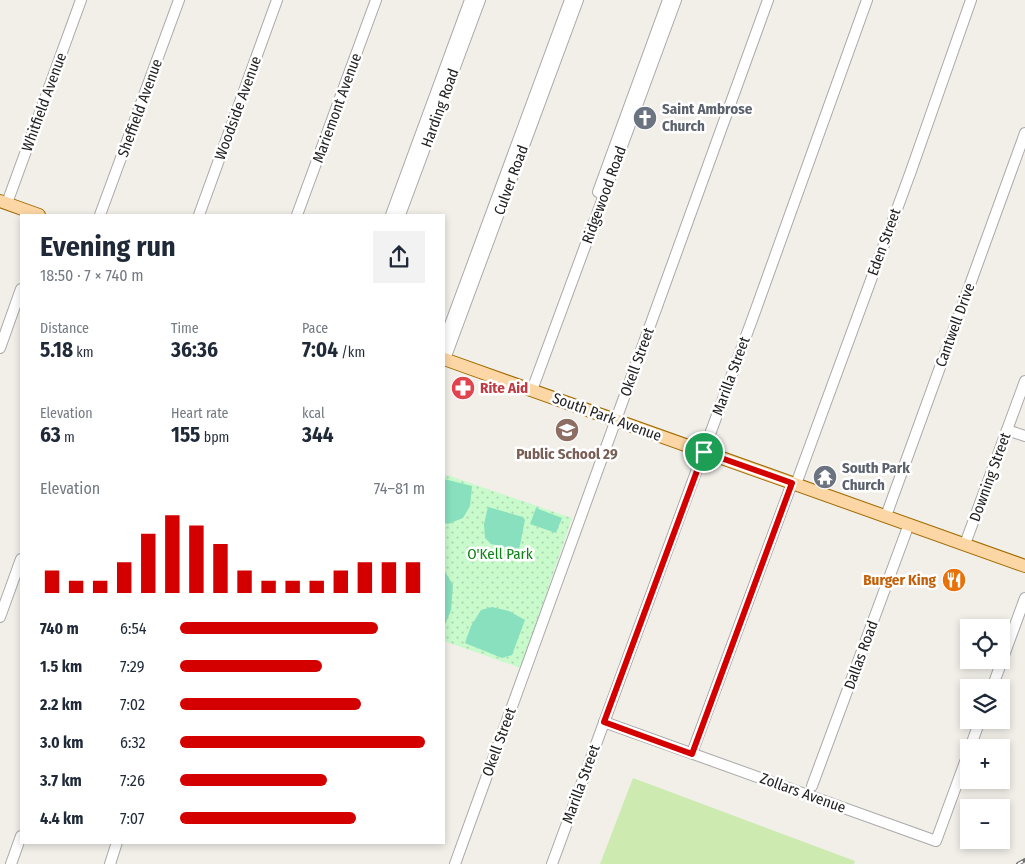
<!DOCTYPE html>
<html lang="en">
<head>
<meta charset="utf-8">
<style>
  :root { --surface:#fff; --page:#f2f2f3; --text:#1f2937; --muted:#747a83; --accent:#d40000 }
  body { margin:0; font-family:"Fira Sans Condensed",sans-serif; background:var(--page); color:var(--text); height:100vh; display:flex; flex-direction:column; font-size:19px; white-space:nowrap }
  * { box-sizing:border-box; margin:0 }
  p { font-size:16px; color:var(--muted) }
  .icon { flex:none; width:28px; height:28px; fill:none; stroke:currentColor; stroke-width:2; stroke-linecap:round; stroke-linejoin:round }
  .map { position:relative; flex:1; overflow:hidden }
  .side { position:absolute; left:20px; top:214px; width:425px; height:630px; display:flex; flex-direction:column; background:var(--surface); border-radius:0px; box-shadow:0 2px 8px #0003 }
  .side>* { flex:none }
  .fabs { position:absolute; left:960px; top:619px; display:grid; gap:10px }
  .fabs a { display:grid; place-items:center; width:50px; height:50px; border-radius:0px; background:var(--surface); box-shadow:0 2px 8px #0003; font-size:25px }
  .pin { position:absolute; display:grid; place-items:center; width:42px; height:42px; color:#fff; margin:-21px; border:2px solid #fff; border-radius:50%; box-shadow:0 1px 5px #0007 }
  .round { display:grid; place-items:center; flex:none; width:52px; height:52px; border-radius:0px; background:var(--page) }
  .headline { display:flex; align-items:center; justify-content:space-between; height:85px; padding:0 20px }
  h1 { font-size:28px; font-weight:700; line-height:38px }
  .figures { display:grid; grid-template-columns:repeat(3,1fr); gap:8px; height:85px; padding:5px 20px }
  .figures div { display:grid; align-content:center }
  .figures b { font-size:21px; font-weight:700 }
  .figures small { font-size:14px; font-weight:400 }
  .figures p { font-size:14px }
  .chart { height:140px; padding:10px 20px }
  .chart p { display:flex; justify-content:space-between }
  .chart svg { width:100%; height:90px; margin-top:5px; stroke:var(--accent); stroke-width:6 }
  ul { padding:0 20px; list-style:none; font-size:16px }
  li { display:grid; grid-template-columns:80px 60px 1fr; align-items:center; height:38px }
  li i { height:12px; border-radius:6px; background:var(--accent) }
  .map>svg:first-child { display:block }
</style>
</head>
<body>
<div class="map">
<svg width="1025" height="864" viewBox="0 0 1025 864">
  <defs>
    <pattern id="park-dots" width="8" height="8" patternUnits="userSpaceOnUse" patternTransform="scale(1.25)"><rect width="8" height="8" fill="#c8facc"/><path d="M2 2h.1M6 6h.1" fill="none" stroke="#acd6af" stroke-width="1.8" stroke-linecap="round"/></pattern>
  </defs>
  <rect width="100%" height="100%" fill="#f2efe9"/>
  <path fill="#cdebb0" d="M633,778L855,861L854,864H600Z"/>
  <path fill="url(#park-dots)" d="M444,474L572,518L521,668L444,641Z"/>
  <g fill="#88e0be">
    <path d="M444,479L472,486L470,506L463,518L448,524L444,523Z"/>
    <path d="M488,507L523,517L525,520L519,550L491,544L485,538L484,524Z"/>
    <path d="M536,508L562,518L556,533L530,524Z"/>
    <path d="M444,570L453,585L451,610L444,627Z"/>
    <path d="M492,607L509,611L525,620L512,655L502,658L465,643L471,626L481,610Z"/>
  </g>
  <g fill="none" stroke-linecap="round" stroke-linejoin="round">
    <g stroke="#a9a9a9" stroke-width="12">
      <g id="minor">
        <path d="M598,192L668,0"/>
        <path d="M7,203L81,0"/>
        <path d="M100,215L179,0"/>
        <path d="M199,215L277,0"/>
        <path d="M297,215L376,0"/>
        <path d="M391,215L470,0"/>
        <path d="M400,215L480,0"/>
        <path d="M444,341L570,0"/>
        <path d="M0,348L21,289"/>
        <path d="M445,359L578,0"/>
        <path d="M532,390L676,0"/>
        <path d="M1007,430L1025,436"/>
        <path d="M796,484L911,171L971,0"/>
        <path d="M886,516L1025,133"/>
        <path d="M965,544L1025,381"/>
        <path d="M0,617L21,559"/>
        <path d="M992,688L1025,598"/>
        <path d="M604,722L936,841L969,751"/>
        <path d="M970,748L980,720"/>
        <path d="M692,753L792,483"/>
        <path d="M812,786L909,524"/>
        <path d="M11,864L21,836"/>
        <path d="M110,864L117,842"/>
        <path d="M455,864L768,0"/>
        <path d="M552,864L756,309L867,0"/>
      </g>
    </g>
    <g stroke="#a06b00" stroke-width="14">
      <g id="major">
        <path d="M0,201L39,215"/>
        <path d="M444,359L1025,566"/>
      </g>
    </g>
    <use href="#minor" stroke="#fff" stroke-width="10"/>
    <use href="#major" stroke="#fcd6a4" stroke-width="12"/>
    <g stroke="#707070" stroke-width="4">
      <path id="rail" d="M1018,864L1025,860"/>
    </g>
    <use href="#rail" stroke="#fff" stroke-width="2" stroke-dasharray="5.5" stroke-linecap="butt"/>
  </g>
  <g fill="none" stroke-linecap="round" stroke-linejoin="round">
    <g stroke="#fff" stroke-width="10">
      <path id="route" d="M704,452L792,483L692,754L604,722Z"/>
    </g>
    <use href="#route" stroke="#d40000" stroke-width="6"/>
  </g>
  <defs>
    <g id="church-disc" transform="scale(1.25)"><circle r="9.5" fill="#6b7280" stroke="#fff"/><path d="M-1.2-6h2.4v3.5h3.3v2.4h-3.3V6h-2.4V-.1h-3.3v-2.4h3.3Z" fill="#fff"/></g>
    <g id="pharmacy-disc" transform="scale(1.25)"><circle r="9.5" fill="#e0444e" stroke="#fff"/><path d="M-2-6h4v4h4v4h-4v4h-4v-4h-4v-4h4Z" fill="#fff"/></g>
    <g id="school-disc" transform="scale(1.25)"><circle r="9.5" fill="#8d6e63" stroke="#fff"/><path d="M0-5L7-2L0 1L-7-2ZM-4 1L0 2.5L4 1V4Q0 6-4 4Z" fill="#fff"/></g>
    <g id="temple-disc" transform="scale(1.25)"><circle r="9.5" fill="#6b7280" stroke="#fff"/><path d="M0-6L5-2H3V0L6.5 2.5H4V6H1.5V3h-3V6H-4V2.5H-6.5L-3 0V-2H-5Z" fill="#fff"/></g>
    <g id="restaurant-disc" transform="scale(1.25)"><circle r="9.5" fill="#e8710a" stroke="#fff"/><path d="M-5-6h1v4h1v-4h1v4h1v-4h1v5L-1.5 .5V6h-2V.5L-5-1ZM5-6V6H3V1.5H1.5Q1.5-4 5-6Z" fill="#fff"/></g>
  </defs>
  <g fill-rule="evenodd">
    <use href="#church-disc" x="645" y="118"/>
    <use href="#pharmacy-disc" x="463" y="388"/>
    <use href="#school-disc" x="567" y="430"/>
    <use href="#temple-disc" x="825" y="477"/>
    <use href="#restaurant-disc" x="954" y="580"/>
  </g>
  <g text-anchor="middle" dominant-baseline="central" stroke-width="5" stroke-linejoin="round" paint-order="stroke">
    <g font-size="15" fill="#222" stroke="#fff">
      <text transform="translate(44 102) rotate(-70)">Whitfield Avenue</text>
      <text transform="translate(140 108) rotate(-70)">Sheffield Avenue</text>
      <text transform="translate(238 108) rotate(-70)">Woodside Avenue</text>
      <text transform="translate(337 108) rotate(-70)">Mariemont Avenue</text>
      <text transform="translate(440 108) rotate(-70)">Harding Road</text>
      <text transform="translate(511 180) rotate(-70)">Culver Road</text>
      <text transform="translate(604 195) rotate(-70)">Ridgewood Road</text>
      <text transform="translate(884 242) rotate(-70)">Eden Street</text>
      <text transform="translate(955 325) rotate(-70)">Cantwell Drive</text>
      <text transform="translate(637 362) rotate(-70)">Okell Street</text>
      <text transform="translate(731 376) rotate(-70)">Marilla Street</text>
      <text transform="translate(607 417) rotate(20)">South Park Avenue</text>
      <text transform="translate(990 477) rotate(-70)">Downing Street</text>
      <text transform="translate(861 655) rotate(-70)">Dallas Road</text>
      <text transform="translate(499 742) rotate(-70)">Okell Street</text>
      <text transform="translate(581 784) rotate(-70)">Marilla Street</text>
      <text transform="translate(803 793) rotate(20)">Zollars Avenue</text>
    </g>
    <g font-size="15" font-weight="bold" fill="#5b616d" stroke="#fff" text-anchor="start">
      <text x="662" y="109">Saint Ambrose<tspan x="662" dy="17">Church</tspan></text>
      <text x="842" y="468">South Park<tspan x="842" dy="17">Church</tspan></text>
    </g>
    <g font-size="15" font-weight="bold" fill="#be3a42" stroke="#fff" text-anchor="start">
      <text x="480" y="388">Rite Aid</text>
    </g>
    <g font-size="15" font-weight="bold" fill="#785e54" stroke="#fff">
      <text x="567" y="454">Public School 29</text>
    </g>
    <g font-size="15" fill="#0c8416" stroke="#fff">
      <text x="500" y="554">O'Kell Park</text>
    </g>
    <g font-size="15" font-weight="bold" fill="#c56008" stroke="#fff" text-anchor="end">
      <text x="936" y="580">Burger King</text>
    </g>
  </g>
</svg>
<div class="fabs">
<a><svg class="icon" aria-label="locate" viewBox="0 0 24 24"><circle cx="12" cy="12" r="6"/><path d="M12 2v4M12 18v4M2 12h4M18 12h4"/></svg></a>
<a><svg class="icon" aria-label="layers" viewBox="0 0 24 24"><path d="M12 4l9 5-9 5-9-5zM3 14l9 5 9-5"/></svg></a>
<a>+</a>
<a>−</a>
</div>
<div class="pin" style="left:704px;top:452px;background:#1e9e55"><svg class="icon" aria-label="arrive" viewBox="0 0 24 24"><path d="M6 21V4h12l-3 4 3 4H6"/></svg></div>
<section class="side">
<div class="headline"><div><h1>Evening run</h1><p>18:50 · 7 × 740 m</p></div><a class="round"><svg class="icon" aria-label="share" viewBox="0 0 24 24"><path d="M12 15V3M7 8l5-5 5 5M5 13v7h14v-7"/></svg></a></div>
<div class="figures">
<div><p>Distance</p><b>5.18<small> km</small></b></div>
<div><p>Time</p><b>36:36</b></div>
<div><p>Pace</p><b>7:04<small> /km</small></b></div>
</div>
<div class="figures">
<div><p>Elevation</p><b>63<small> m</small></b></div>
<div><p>Heart rate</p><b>155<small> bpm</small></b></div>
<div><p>kcal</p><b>344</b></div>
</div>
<div class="chart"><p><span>Elevation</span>74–81 m</p>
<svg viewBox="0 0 160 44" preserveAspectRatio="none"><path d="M5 44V33M15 44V38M25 44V38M35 44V29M45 44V15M55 44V6M65 44V11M75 44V20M85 44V33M95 44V38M105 44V38M115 44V38M125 44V33M135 44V29M145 44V29M155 44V29"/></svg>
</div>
<ul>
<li><b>740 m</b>6:54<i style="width:81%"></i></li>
<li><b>1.5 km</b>7:29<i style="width:58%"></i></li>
<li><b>2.2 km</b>7:02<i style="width:74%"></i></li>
<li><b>3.0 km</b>6:32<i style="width:100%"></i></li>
<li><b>3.7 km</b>7:26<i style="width:60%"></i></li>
<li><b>4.4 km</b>7:07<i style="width:72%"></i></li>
</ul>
</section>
</div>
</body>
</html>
